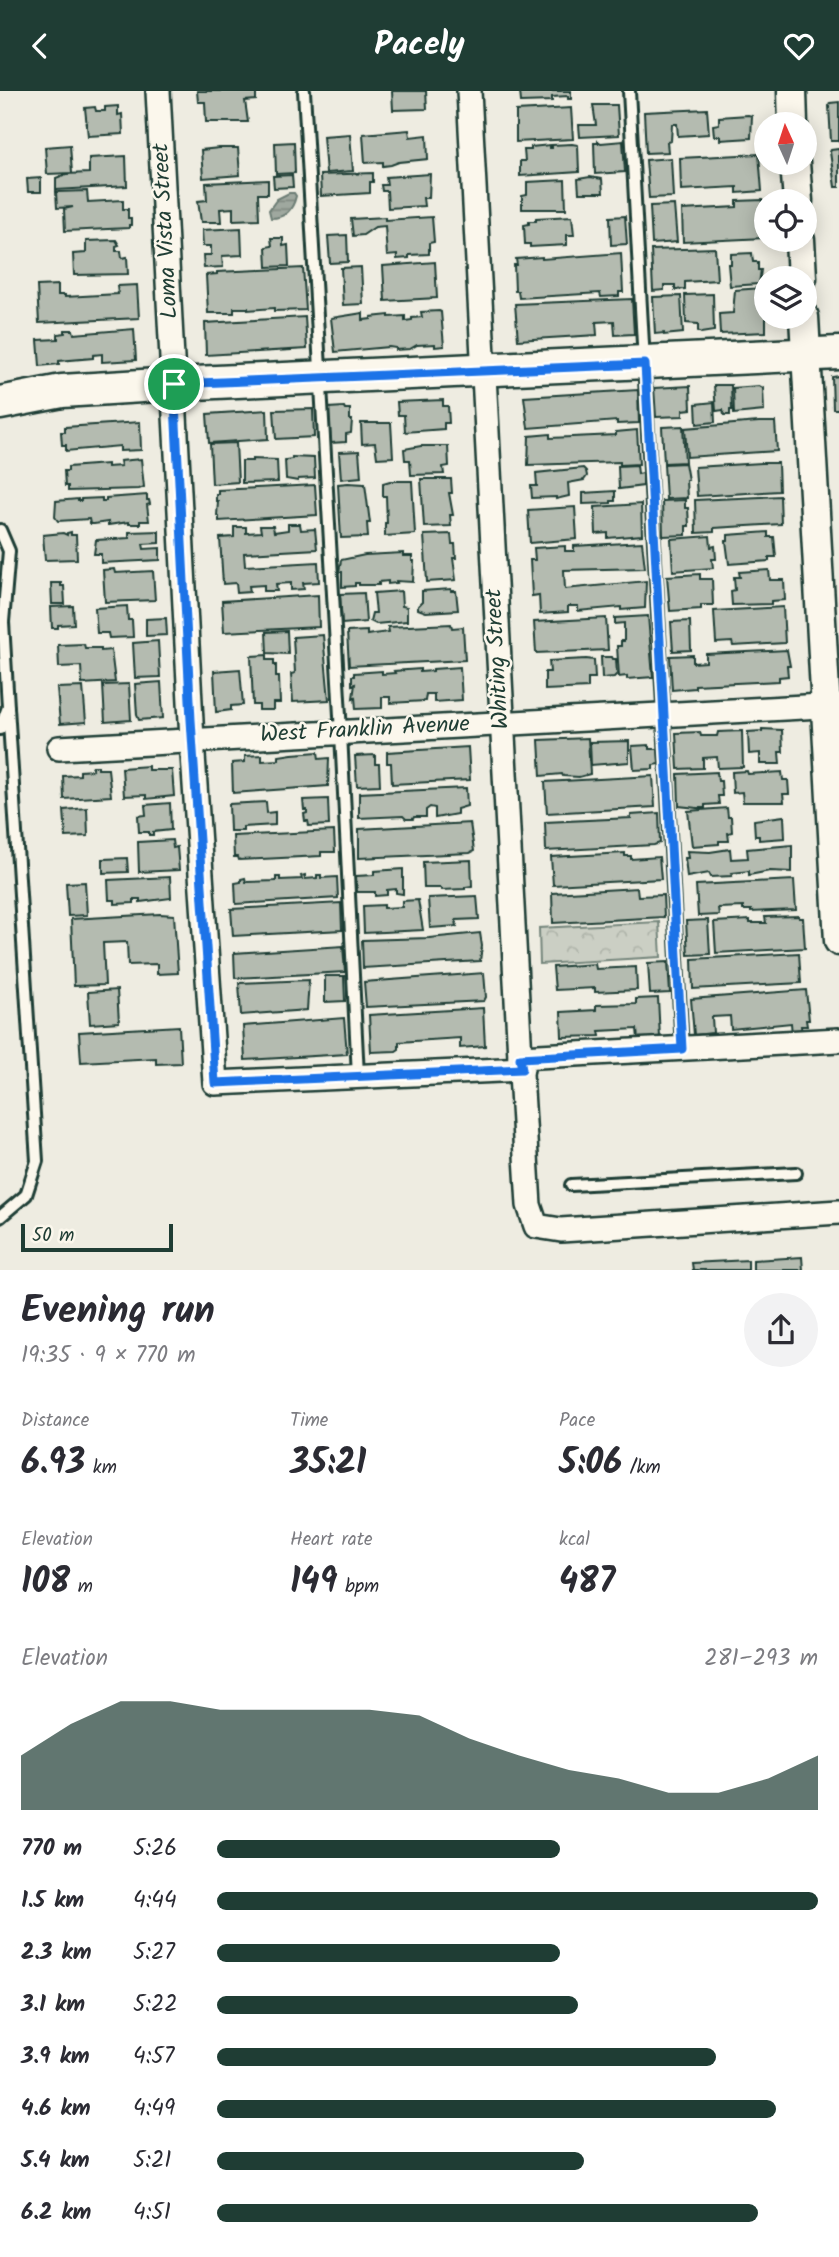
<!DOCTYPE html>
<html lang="en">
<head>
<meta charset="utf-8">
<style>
  :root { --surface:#fff; --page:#f2f2f3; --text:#2b2b33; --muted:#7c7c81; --accent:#1f3d34 }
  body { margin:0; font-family:Kalam,sans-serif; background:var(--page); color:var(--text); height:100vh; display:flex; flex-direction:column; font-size:26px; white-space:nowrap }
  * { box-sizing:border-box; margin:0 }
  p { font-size:23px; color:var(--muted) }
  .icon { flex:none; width:38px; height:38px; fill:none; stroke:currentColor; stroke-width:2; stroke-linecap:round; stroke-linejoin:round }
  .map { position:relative; height:1179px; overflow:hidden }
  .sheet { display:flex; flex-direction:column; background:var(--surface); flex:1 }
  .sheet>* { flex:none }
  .needle { width:46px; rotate:357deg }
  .fabs { position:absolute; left:754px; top:21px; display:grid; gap:14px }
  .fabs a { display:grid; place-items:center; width:63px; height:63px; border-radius:50%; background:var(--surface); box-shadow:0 4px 18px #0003; font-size:35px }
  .scale { position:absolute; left:21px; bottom:18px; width:152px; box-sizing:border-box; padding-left:7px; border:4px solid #1f3d34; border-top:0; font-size:19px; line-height:24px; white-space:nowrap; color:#1f3d34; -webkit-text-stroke:5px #fbf7ec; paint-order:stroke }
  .pin { position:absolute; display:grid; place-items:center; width:60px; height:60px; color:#fff; margin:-30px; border:4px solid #fff; border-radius:50%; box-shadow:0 2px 7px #0007 }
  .round { display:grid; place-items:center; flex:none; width:74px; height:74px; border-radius:37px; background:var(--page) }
  .overview { display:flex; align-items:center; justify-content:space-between; height:119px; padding:0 21px }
  h1 { font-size:38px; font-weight:600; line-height:52px }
  .metrics { display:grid; grid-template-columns:repeat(3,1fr); gap:10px; height:119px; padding:7px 21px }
  .metrics div { display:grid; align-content:center }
  .metrics b { font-size:35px; font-weight:600 }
  .metrics small { font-size:19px; font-weight:400 }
  .metrics p { font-size:19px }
  .chart { height:196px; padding:14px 21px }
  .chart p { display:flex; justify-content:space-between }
  .chart svg { width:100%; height:126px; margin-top:7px; fill:var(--accent); opacity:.7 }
  ul { padding:0 21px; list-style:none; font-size:23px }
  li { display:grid; grid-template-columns:112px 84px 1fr; align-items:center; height:52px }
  li i { height:18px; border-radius:9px; background:var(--accent) }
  header { display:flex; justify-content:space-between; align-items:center; height:91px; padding:0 21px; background:var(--accent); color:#fff; font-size:32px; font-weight:600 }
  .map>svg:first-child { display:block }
</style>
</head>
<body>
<header><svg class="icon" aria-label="back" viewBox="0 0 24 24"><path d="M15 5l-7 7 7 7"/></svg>Pacely<svg class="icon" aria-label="heart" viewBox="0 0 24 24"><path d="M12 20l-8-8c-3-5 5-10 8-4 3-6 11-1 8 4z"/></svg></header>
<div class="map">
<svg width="839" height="1179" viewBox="0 0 839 1179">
  <defs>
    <pattern id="forest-crowns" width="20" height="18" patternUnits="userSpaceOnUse" patternTransform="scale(1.75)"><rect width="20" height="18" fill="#cbcfc4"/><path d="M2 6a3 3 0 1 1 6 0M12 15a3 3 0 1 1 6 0" fill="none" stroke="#aeb3a9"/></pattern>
    <pattern id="water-rules" width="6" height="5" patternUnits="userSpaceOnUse" patternTransform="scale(1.75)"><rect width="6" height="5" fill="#9fa89f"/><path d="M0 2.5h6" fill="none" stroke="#818a82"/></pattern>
  </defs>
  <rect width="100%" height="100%" fill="#eeece1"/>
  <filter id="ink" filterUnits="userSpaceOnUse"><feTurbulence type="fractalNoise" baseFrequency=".0143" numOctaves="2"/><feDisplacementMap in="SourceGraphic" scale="14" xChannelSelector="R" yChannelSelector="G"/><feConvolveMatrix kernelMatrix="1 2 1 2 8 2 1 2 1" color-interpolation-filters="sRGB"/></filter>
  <g filter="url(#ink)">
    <path fill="url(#forest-crowns)" stroke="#75867c" stroke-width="2" d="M659,831L661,866L540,873L539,837Z"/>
    <path fill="url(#water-rules)" stroke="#6c7d74" stroke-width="2" d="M289,102H294L296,105C293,118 285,127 271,127L269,119L277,108Z"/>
    <g fill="#b4bbb0" stroke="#1f3d34" stroke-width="2">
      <path d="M197,0H256V9L245,10L248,31H206L205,11H198Z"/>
      <path d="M392,0H426L427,18L393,19Z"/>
      <path d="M520,0H571V8H568V5L552,6V10L521,11Z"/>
      <path d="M839,11V50H831L829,15L830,12Z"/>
      <path d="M593,14H617L619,44L580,46L579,34H596Z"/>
      <path d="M118,15V24L122,23L123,43L88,45L85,17L95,16L96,20H105V16Z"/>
      <path d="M571,17L573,48L516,51V20Z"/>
      <path d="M707,18L709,43L678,45L677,33H672L671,50L667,51L668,61L646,62L644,21Z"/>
      <path d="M748,24L752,25L751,47L720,49V45H714L713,34L719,33V26Z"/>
      <path d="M409,39L410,46L427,44L428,68L399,71L391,74L383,75V71L365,72L363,43Z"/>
      <path d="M350,43L353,80L326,82L323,45Z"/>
      <path d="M598,50L601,52L623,50L625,81L595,83L594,52H598Z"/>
      <path d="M294,51L295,82L276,83L275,52Z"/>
      <path d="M572,53L578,54L579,81L520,85V70H525L524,59H531V56L550,54V57H552V54Z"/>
      <path d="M70,54L72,82L47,83L45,56Z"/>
      <path d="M219,57H238L240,84L203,87L201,59Z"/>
      <path d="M839,58V96H835L830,61L831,59Z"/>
      <path d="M759,63L762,100L737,102V96L681,99L680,67Z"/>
      <path d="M126,65L127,95L56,99V87L66,83L89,82V67Z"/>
      <path d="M671,67L673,106L649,107L646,69Z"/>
      <path d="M373,82V91H370V102L321,105L320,84Z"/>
      <path d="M430,83L429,107H423L424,115L388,117L387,100H382L381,94H387L386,86Z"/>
      <path d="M292,84L293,96L274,97L273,85Z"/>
      <path d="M590,86L602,88L603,102H579L578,88Z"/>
      <path d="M41,87V101H28L27,88Z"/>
      <path d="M268,89V103H258L259,128L233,129V117L220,118L221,131H201L198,110L207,109L206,92Z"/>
      <path d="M565,89L566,118H522V105L527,104V91Z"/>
      <path d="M87,100L88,111L123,109V118H128V127H131V134H129V137L65,140L64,118L73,116L57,117L56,101Z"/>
      <path d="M763,109L764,147L683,151L682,119L737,116V110Z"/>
      <path d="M674,114L677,151L652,153L650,115Z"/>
      <path d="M572,125L574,144H567V154L530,156V153H525L524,134L529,133V130H536V127Z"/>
      <path d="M625,125L627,153L611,154L610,126Z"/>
      <path d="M385,126V129L432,126L434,151L429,152V163L409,164V167L397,168V164L387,165L385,135L375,136L363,144L353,145L351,128Z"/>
      <path d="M241,137L242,164L222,165L223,176L204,177L203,164H211V155H203L202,139Z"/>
      <path d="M347,144L348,171L330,172L328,145Z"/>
      <path d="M271,147H283V155L288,154L289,175L267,176L266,156L272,155Z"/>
      <path d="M116,149L119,154L116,155V160H121L122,167L127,166L128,183L74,184L73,163L86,162V150Z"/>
      <path d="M715,157L717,189L685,191V198L675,199V194H664V199L653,200L651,159Z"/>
      <path d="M621,162L623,201H619V205L601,206L600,202L519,207L518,200H515L514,174H517L516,168L542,166V168Z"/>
      <path d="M752,162L753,171H758V179H761L759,193L730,195L728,173H731V163Z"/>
      <path d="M435,171L437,207L385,210L383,175Z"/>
      <path d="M361,176L363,213L343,214L341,177Z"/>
      <path d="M303,177L306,219L274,220V217L248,219V217H234V222H208L206,184L217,183V181Z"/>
      <path d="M58,194V204H65V206L118,203L117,195L137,194L139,227L39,232L37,195Z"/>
      <path d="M762,197L765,215H766V241L720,243L719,223L733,222L735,199Z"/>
      <path d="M713,203L714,240L701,242L698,240V233L686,232L685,204Z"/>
      <path d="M681,205L683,242L664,244V242L655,243L653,206Z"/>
      <path d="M632,208L634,243L615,244L614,230L596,231L597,244L518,249L515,213Z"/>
      <path d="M439,220L441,221L444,255L435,256V253L417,254L410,258L396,259V257L389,256L335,261L331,227L363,222V229L371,228V226L389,224V226L405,225V230L412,229V227L422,226L421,221Z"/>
      <path d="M305,226L307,258L206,264L205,232Z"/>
      <path d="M134,238L136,269L102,271V263L93,264V267L59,270V273L40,275L38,249L58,248V243L65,242V239H73L74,243Z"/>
      <path d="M839,285V318H833L832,286Z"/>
      <path d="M714,294H731L732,319H730V324H724L723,319L716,320Z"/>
      <path d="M690,295L691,318L683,319V325L656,326L654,297Z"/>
      <path d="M759,295L763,297L764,320L734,323L733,297Z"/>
      <path d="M638,299L639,332L617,333V330L528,337L524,306Z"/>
      <path d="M443,309V315H448L449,332H444V338L405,341L404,324H398L397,311Z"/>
      <path d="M714,311L715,331L697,333L696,313Z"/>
      <path d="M344,316L345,318H350V329H352L351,342L346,343V351L331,352L328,317Z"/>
      <path d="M313,318L314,346L276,348L274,319Z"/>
      <path d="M267,319L268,348L209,352L207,323Z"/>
      <path d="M140,331L141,359L120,360V355L66,360V354H62L61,341H65V336Z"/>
      <path d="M759,331H775L777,360L687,366L685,337Z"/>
      <path d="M361,332H391L393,366L377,367L375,352L362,353Z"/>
      <path d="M683,335L685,371L664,372L662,336Z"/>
      <path d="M637,339L639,373L620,374V371L528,374L529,345L550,343V347L616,344V341Z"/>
      <path d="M236,352L238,391L212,393L210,353Z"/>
      <path d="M421,355H448L449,375L443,376L444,383L411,384L410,369H405L404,358Z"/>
      <path d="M359,360L361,386L341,388L339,361Z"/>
      <path d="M292,366L314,367L315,387L298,388V390L286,388L285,369L292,368Z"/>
      <path d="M141,368L144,396L139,398L68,400V395H65L64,380H68V376L107,373V376L121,375L120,370Z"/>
      <path d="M252,368L277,369L278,391L242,392V370H252Z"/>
      <path d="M685,372L688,389H686L687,407L666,408L664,373Z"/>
      <path d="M762,372H778L779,400L697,405L695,376Z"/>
      <path d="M637,374L638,383L643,382V395L619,398L618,375Z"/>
      <path d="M583,377L586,380L587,385L584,389L568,392L569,405L556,408V406L532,407L531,395H537L536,382Z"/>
      <path d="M421,388H451L452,402H449L453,424H450L451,435L424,436Z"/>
      <path d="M390,390H412L415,443L385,445V432H387L386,405H383V392Z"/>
      <path d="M348,392L365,393L370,432H367L368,446L341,447L338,393Z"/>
      <path d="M315,394L317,424L219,430V425H217L218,410H216V403H218V399Z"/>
      <path d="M615,400V410H611V412L583,413V402Z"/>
      <path d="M147,404V409H149L150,413L147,414L149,430H140V433H129V431L108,434V431L94,433H90L89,428L58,430L55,426L56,410L78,408V410H81V408L102,407V410H106V407Z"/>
      <path d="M780,405L781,433L714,437V441L696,442L695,409Z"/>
      <path d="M685,409V417H688L689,435H686V444L663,445L662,410Z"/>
      <path d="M641,413L642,444L608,447V442L596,443L595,416Z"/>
      <path d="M575,416L577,448L530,452L528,419Z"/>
      <path d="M288,433H300L301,439L315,438L317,458L244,462L245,475L318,471L319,491L303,492L304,498L291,499V492L276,493L277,500H264V494L249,495L250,501L237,502L236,492L223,493L220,447L234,446V436H246V442L261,441L260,435H273L274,441L288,439Z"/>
      <path d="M159,440V452L143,453L144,458L160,457V469L101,472V463H94L96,449L129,447V441Z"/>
      <path d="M71,441V444H76L77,468L45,469L43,444L63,442L67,444V442Z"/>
      <path d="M768,441V446H774L776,466H769V470L729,473L726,450H728V444Z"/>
      <path d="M451,443L452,453H455L456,467H453L456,489L427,491L424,444Z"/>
      <path d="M710,445L711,456L715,455L716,468H712L713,477L673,480L671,448Z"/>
      <path d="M642,451L645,477L564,479L565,498L646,490L645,517L621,519V516L578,520V515H568V521L540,523L539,504L532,505L530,469H535L534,457L565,455V460H574V455Z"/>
      <path d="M403,462V465H412V470H414L413,491L396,490L397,492L388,493V490L379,491V494H359V492H355V495L342,496V481H339L341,469L365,464Z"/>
      <path d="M114,478L115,482L153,480L155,509L105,511L103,479Z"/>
      <path d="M769,479L770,489H784L785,509L771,510V513L732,514L731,500L735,499L734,486H740L739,481Z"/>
      <path d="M700,483V488H712L713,514H701V518L670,520L667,485Z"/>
      <path d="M51,492H61V495H64L65,513H52Z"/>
      <path d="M451,498V500H456L458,519L426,521L418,518V515L422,511V500Z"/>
      <path d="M401,500L402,515L407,516V530L376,533L370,530L372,522H376L374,502Z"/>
      <path d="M364,502L366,531L342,533L340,503Z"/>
      <path d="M318,504L319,536L224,541L222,510Z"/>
      <path d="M73,515L74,533L58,534V537H52L51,516Z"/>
      <path d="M127,515L128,529H132L133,546L109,547L108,542H97L95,517Z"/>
      <path d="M783,516L785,552L733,555L732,551L716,552L714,520Z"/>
      <path d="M648,525L653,586L627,588V585L619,586L617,555H621V550H624V532L615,533V527Z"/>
      <path d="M166,527L167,544L146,545V528Z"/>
      <path d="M606,527L608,559L536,562L534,531Z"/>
      <path d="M690,530L691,559L673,560L671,531Z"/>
      <path d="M451,533L452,537L463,536L465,569L349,575L347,541L367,540V544L373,543L389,541L388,536Z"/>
      <path d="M287,540L288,563L267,562L266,541Z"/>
      <path d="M323,544L329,609L293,611L291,583L295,582L293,546Z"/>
      <path d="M158,550L160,586L135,587L133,552Z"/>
      <path d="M84,553L85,557H101V560L111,559L115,591L82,593L81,575L59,576L58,554Z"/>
      <path d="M787,559L790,575H787L788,585L779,586V590L695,594V597L672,599L670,565L693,564V572L706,571V563Z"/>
      <path d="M267,564V569H274V574H276V586H279L280,612H273V619H259V614H253L251,565Z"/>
      <path d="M601,566H612L613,568H616L617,583L614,586L602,587Z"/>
      <path d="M586,568L594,569L595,587H588V597L545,599V581H550L549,570Z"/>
      <path d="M460,576L462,609L434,611V603H426L425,610L390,612V606H382V617L356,618L355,606L353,607L355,593L352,594V585H354V582L382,580V583L395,582L394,580L420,578V581L433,580V578Z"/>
      <path d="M240,578L243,614L231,615V619L216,621L214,580Z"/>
      <path d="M161,591L163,627L139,629L137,624L135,593Z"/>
      <path d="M129,593L131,629L105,631L103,594Z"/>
      <path d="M83,596L86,631L60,633L57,597Z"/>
      <path d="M762,638L782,639L783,661H779L780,673H760V662L749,663L748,641L762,640Z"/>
      <path d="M742,640L743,676L718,677L717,666L703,667V677L678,678L676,642L700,641L701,645H717L718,641Z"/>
      <path d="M588,647L590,683L579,686L563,685L562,683L541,685L539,649Z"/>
      <path d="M629,650V671L591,674L590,651Z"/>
      <path d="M649,654V658H658L659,673L653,674V678L634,679L632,655Z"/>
      <path d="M468,656L470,689L392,693L391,672H387V661Z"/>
      <path d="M318,661L319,668L329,667L328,695L233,702L232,672L245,671V665L262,664V670L279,669V665L292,663Z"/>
      <path d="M375,664V673H379L380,694L357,695L355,665Z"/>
      <path d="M92,675H98V678H108L111,705L64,708L63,685L80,684V680L93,679Z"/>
      <path d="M148,675V679H172L174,705L146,708V704L124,705L122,677Z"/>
      <path d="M747,680L748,683L782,681L783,689H788L789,703H783L784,711H743L742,701L733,702L732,681Z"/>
      <path d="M717,681L718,690H721L722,705H718L719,713L705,714V717H697L679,715L678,683Z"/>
      <path d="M653,685L655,716L547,722L545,691Z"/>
      <path d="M466,697L467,715L457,718V723L435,727V717L430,716L426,719V726H414L413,728H406L403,725L359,727V702Z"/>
      <path d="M328,708L329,734L309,735L308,730H305L304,723L307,722V719H304L303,709Z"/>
      <path d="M266,711L267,722L275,721V734L243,736V740H230L229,713Z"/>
      <path d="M170,712L171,739L153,741V744H149V741H139L138,725L146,724L145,714Z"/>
      <path d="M87,717L88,745L66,746L64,719Z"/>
      <path d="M727,717L728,726H731L732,741L728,742L729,750H719V753L692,755L688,720Z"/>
      <path d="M659,722L660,752L654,754L546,760L545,731L631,727V724Z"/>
      <path d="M784,725L785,747L759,749V745H755L754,729Z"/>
      <path d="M470,732L474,760L470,762L359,767V738Z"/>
      <path d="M334,740L335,761H321V765L239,769L238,766H234L233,745Z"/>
      <path d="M172,749L173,757L177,756L179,779L139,781L138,751Z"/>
      <path d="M792,754V781L770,780L749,784V780L731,782L732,785L711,786L709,782L687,786L685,767H688L687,760L710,761L730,758L731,768L748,767L747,758Z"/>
      <path d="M625,762V765H631V768L659,766L661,788L553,794L551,766Z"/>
      <path d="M127,767L128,781L103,782V768Z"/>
      <path d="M471,769L472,795L465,796V798L441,799V797H424L423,771Z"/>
      <path d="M403,778V803L396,802V798L387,799V804L375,805V801H357L356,785L374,784V780Z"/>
      <path d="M305,784V788L317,787V784H321V787L337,786L338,807L236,813L235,792L241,791V788L245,787L246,791L276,790V786H280V789L302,788L301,785Z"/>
      <path d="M170,786L171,807L140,811V808H134V812L115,813V809H109L108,789Z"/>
      <path d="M794,789L796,819L751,821V819H743V816L718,817L719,824L698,825L696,794Z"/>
      <path d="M85,791L87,824L68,825L66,792Z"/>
      <path d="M637,797L638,805L663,804L664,826L553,832L552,802Z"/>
      <path d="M477,805L479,828L456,829L457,835L430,837L428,807Z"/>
      <path d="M418,809L423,839L364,842L363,815L384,814V817L402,816V810Z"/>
      <path d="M341,812L342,839L233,845L231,818Z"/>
      <path d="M160,823L174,824L178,882L157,883V873L128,874L127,851L103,852L105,894L74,895L71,828Z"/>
      <path d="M799,825V827H803L805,857L716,862L714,831L750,829V832H766L765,826Z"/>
      <path d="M708,829L710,863L688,864L686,830Z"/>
      <path d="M480,842L482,855L480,870L363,877L362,849L429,847Z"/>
      <path d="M343,855L345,881L235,887L234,862Z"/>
      <path d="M799,862L801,892L693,898L692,868Z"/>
      <path d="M668,871L670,902L650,903L648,872Z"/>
      <path d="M595,873L596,878L636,876L637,899L595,901V897L555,899L553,876Z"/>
      <path d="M484,882L486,906L484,910L366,916L364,891Z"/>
      <path d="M325,885H344L345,910L325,911Z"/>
      <path d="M309,889L307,919L241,924L239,892Z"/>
      <path d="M117,899L119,931L90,933L88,901Z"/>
      <path d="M806,899L809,929H806L807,935H801L802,942L792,943L791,932L731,938L730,925L712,926L713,942L694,944L691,908Z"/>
      <path d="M658,907L660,947L638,948L637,938L599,940L600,945L562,946L561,921L596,919V914L636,913V908Z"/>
      <path d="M483,917L485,955L460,957V947L399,951V958L396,960L371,961L369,924Z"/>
      <path d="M344,927L347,963L245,969L243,935Z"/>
      <path d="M179,935L181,972L156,973V967L81,971L79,941Z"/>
      <path d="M802,1166L803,1179H753V1169Z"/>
      <path d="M748,1169V1179H693L692,1172Z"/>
    </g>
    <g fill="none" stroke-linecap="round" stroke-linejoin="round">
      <g stroke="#1f3d34" stroke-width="16">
        <g id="service">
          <path d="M304,0L341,642L358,985"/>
          <path d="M629,0L682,958"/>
          <path d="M0,439L9,460L3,531L8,616L0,638"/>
          <path d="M571,1094L796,1082"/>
          <path d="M0,1126L26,1104L37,1070L8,616"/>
        </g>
      </g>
      <g stroke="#1f3d34" stroke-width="28">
        <g id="minor">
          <path d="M158,0L192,649L215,992L522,978"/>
          <path d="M469,0L520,966L529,1114L536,1135L561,1139L839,1121"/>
          <path d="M59,657L839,614"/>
          <path d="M520,966L839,949"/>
        </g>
      </g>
      <g stroke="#1f3d34" stroke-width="33">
        <g id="tertiary">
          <path d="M792,0L793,33"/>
          <path d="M795,72L798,110"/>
          <path d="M800,149L802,187"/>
          <path d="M804,226L839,850"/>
        </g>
      </g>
      <g stroke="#1f3d34" stroke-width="37">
        <path id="secondary" d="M0,312L62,300L174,293L839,262"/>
      </g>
      <use href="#service" stroke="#fbf7ec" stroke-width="10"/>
      <use href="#minor" stroke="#fbf7ec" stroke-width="23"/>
      <use href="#tertiary" stroke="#fbf7ec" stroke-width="28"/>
      <use href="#secondary" stroke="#fbf7ec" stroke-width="32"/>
    </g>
  </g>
  <g fill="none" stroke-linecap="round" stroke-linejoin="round" filter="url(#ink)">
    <g stroke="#fff" stroke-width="14">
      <path id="route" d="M645,273L682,958L520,967L522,978L215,992L191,629L174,293Z"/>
    </g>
    <use href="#route" stroke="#1a73e8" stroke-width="9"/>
  </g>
  <g text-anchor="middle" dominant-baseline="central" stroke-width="5" stroke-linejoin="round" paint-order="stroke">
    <g font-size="23" fill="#1f3d34" stroke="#fbf7ec">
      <text transform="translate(166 140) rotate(-93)">Loma Vista Street</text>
      <text transform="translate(498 568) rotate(-93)">Whiting Street</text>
      <text transform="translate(365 639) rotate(-3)">West Franklin Avenue</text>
    </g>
  </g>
</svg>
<div class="fabs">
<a><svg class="needle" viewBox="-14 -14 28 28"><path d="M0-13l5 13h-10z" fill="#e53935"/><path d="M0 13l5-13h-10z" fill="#7c7c81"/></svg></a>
<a><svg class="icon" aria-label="locate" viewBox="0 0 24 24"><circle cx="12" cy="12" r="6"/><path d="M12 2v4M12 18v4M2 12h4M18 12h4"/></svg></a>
<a><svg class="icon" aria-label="layers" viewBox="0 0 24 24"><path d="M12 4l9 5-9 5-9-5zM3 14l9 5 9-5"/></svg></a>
</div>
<div class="scale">50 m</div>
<div class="pin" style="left:174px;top:293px;background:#1e9e55"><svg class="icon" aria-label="arrive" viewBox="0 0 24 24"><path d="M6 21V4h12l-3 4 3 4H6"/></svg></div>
</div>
<section class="sheet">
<div class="overview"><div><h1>Evening run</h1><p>19:35 · 9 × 770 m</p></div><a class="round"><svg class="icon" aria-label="share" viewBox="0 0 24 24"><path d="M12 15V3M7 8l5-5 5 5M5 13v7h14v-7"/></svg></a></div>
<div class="metrics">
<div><p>Distance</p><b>6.93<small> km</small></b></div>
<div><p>Time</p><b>35:21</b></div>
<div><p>Pace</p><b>5:06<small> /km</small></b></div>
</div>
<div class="metrics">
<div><p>Elevation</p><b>108<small> m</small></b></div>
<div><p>Heart rate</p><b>149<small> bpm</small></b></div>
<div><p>kcal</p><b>487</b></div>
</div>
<div class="chart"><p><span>Elevation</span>281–293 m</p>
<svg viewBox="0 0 160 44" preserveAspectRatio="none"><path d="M0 44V25L10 14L20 6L30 6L40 9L50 9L60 9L70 9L80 11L90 19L100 25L110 30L120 33L130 38L140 38L150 33L160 25V44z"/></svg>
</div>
<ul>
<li><b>770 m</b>5:26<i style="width:57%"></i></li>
<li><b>1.5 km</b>4:44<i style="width:100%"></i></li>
<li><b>2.3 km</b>5:27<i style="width:57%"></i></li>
<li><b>3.1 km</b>5:22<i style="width:60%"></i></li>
<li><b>3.9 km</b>4:57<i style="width:83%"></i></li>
<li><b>4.6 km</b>4:49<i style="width:93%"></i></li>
<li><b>5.4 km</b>5:21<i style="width:61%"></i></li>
<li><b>6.2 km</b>4:51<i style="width:90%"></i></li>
</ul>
</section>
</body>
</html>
